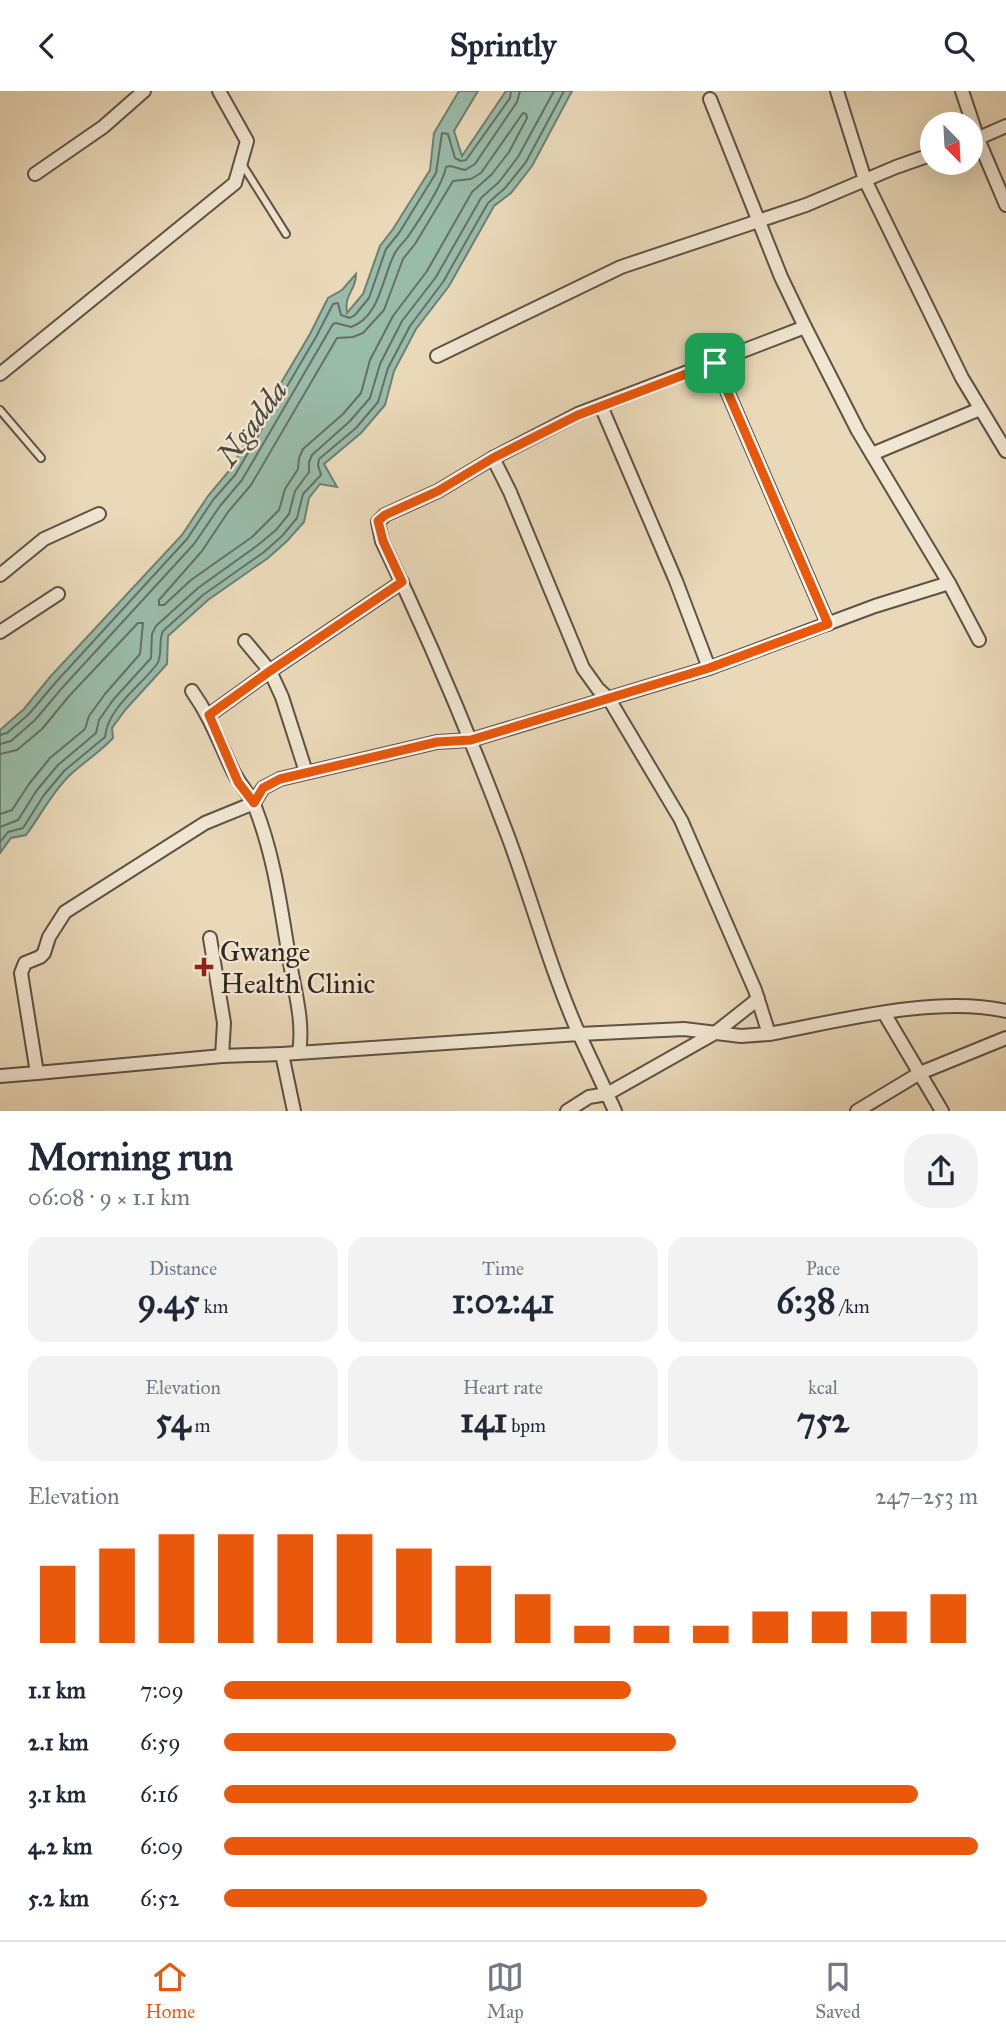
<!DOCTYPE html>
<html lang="en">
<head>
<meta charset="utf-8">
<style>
  :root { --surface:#fff; --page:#f2f2f3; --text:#1f2937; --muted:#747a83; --line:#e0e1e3; --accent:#ea580c }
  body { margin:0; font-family:"IM FELL Great Primer",serif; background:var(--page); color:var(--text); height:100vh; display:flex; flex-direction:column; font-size:26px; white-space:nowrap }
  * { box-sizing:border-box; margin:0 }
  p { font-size:23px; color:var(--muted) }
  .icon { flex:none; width:38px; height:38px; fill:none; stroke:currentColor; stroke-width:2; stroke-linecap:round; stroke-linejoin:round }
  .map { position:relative; height:1020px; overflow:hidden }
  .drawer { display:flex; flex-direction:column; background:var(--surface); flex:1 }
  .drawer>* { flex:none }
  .needle { width:46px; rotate:156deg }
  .buttons { position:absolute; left:920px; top:21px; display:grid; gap:14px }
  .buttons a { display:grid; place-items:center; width:63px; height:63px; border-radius:50%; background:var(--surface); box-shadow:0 7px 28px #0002; font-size:35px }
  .pin { position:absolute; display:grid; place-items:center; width:60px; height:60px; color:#fff; margin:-30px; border-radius:14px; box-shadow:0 4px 10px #0006 }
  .round { display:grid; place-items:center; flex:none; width:74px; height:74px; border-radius:28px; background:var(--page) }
  .head { display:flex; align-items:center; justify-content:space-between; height:119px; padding:0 28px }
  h1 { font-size:38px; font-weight:700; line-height:52px }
  .stats { display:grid; grid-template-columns:repeat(3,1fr); gap:10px; height:119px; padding:7px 28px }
  .stats div { display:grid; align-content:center; border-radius:18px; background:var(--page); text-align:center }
  .stats b { font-size:35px; font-weight:700 }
  .stats small { font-size:19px; font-weight:400 }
  .stats p { font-size:19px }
  .chart { height:196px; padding:14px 28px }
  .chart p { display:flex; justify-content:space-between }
  .chart svg { width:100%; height:126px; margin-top:7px; stroke:var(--accent); stroke-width:6 }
  ul { padding:0 28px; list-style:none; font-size:23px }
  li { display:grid; grid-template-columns:112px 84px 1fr; align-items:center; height:52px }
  li i { height:18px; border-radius:9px; background:var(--accent) }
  header { display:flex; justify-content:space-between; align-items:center; height:91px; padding:0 28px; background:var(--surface); font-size:32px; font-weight:700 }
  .menu { display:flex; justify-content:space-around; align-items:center; height:98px; border-top:2px solid var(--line); background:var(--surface); font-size:19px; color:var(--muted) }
  .menu a { display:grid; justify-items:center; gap:4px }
  .menu .selected { color:var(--accent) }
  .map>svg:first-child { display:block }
</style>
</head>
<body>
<header><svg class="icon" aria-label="back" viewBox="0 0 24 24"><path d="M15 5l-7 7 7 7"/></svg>Sprintly<svg class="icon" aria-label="search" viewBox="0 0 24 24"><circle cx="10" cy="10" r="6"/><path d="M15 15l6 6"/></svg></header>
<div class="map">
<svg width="1006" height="1020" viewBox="0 0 1006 1020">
  <rect width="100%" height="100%" fill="#ead9b9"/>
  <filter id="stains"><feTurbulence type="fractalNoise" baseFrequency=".00286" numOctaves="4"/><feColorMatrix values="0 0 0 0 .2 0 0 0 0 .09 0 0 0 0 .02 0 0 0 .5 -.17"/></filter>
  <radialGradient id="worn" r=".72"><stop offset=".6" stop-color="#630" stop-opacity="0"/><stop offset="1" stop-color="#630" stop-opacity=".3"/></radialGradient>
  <path fill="#99bba9" stroke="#6f7f71" stroke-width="2" d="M459,0H478L454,40L462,65L506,0H572L532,75L511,102L494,115L449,195L416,238L394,280L385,314L361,342L324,373L337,396L320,393L309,407L304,431L287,450L268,467L208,509L168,545L167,573L126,618L112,637L113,647C100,661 84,671 70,684C52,701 41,724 26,744L11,747L0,762V639L24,618L50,586L182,444L208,405L229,380L310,243L328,207L342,199L356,183C356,201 344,201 347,222L363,203L380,155L393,138L430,79L434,42Z"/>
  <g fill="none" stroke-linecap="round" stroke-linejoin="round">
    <g stroke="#657064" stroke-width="2">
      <path d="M523,22L526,23L527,27L509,61L492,83L472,101L427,180L393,225L370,269L361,302L343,323L303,358L299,367L298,378L285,398L279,419L252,446L191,489L164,514H159V509L202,460L228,421L251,394L337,247L353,246L363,242L384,219L403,168L415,153L453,90L471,88L481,82Z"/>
      <path d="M0,644L7,642L29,623L56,591L187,448L213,409L235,384L316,246L333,213L338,212L341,224L350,227L355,224L369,207L386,158L399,142L436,82L442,42L448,43L455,67L461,70L466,69L510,7L511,0"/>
      <path d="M0,653L11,650L35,629L62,597L194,453L220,415L242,389L333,233L336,232L351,236C380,226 382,187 394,164C397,157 403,152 407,147C418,131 443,93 446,76L450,75L465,79L475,73L517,11L520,0"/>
      <path d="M0,663L17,659L42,638L70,604L138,532H143L140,563L105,603L89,625L85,638L50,667L29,693L12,719L0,723"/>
      <path d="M0,736L18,729L37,699L58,674L96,642L99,629L113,609L151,567L152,543L156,535L198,497L258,454L276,439L289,423L295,400L309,381V371L312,364L350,330L370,307L380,273L402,230L436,186L481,107L499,91L518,66L554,0"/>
      <path d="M0,751L8,741L23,737L44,704L64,680L105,646C108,616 140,596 157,573C163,564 158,550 163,540L203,504L264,461L282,445L297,427L303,403L321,384L318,374L319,368L356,337L378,311L388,277L410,235L443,191L488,112L505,97L526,71L564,0"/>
    </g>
    <g stroke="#5f5245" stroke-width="10">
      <g id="lane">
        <path d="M242,73L286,143"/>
        <path d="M0,319L41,367"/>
      </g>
    </g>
    <g stroke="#5f5245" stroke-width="16">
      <g id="street">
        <path d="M837,0L865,89L962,287L1006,360"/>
        <path d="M962,0L978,48L1006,114"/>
        <path d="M710,8L781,186L805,236L858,340L949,492L979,549"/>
        <path d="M972,50L1006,35"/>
        <path d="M35,83L103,36L144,0"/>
        <path d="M437,265L621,176L806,114L896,76L933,63"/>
        <path d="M715,272L828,533"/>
        <path d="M0,283L235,92L247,50L219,0"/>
        <path d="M601,315L676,490L709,577"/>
        <path d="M872,363L980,318"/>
        <path d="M493,367L510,401L583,577L598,598L609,608L681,729L755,899L769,943C839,930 937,904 1006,920"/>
        <path d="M0,484L44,448L99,423"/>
        <path d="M0,541L58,503"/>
        <path d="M245,550L270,580L282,606L306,681"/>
        <path d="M192,600C211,627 219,651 233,680C239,693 250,703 255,716C275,767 281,819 290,872C295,901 304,932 299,961"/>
        <path d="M209,624L270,580L402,491"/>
        <path d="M210,847L224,932L222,965L282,963L294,1020"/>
        <path d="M884,922L942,1020"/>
        <path d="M769,943L741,945L684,938L579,943C551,880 533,813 509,748C471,647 429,547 382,450L378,431L385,424L438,400L493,367L578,323L805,236"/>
        <path d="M282,963L579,943L615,1020"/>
        <path d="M222,965L37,982L21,882L25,872L40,866L44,862L49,846L65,821L205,732L254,712L263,697L280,688L437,651L471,649L709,577L875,515L949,492"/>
        <path d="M0,985L37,982"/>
        <path d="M567,1020L589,1006L607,1003L715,942L758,908"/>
        <path d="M857,1020L920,982L1006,947"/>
      </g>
    </g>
    <use href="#lane" stroke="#f1e6d2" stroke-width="6"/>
    <use href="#street" stroke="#f1e6d2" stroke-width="12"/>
  </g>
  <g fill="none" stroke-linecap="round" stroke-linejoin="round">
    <g stroke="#fff" stroke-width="14">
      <path id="route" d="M715,272L828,533L709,577L471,649L437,651L280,688L263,697L254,712L238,691L209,624L270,580L402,491L383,450L378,430L385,424L438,400L493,367L578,324Z"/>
    </g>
    <use href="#route" stroke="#ea580c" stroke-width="9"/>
  </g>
  <path fill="#8f2418" stroke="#f1e6d2" stroke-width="2.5" d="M200.5 865.5h7v7h7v7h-7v7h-7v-7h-7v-7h7z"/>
  <g text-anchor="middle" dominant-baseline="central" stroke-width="5" stroke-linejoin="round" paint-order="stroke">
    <g font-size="28" fill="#31251e" stroke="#f1e6d2" text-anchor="start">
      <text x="220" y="860">Gwange<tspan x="220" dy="32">Health Clinic</tspan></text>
    </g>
    <g font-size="30" font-style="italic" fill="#4b4a41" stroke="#f1e6d2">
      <text transform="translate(252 332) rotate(-54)">Ngadda</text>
    </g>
  </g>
  <rect width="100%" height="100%" filter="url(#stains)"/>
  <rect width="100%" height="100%" fill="url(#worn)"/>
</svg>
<div class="buttons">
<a><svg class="needle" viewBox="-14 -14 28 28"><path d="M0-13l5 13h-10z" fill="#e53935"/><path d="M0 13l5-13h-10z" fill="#747a83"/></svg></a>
</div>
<div class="pin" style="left:715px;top:272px;background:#1e9e55"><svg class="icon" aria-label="arrive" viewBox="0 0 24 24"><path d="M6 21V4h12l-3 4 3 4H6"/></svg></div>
</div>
<section class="drawer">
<div class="head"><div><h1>Morning run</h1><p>06:08 · 9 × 1.1 km</p></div><a class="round"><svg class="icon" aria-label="share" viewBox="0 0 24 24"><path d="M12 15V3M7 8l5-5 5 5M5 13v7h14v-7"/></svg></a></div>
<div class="stats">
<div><p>Distance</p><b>9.45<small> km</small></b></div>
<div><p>Time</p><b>1:02:41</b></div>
<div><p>Pace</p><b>6:38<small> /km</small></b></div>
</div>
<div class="stats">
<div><p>Elevation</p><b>54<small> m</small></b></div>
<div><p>Heart rate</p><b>141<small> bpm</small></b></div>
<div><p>kcal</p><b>752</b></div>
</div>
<div class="chart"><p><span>Elevation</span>247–253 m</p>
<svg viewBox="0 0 160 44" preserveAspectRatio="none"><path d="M5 44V17M15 44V11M25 44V6M35 44V6M45 44V6M55 44V6M65 44V11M75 44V17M85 44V27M95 44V38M105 44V38M115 44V38M125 44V33M135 44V33M145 44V33M155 44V27"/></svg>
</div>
<ul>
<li><b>1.1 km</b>7:09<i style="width:54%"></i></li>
<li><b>2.1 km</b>6:59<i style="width:60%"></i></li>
<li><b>3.1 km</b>6:16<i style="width:92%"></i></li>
<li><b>4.2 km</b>6:09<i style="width:100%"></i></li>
<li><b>5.2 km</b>6:52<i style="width:64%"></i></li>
</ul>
</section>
<nav class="menu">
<a class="selected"><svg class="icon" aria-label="home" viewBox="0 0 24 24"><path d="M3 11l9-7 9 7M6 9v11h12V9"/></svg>Home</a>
<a><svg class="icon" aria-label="map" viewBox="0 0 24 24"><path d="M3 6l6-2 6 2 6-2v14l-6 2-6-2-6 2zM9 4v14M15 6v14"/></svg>Map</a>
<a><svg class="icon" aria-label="saved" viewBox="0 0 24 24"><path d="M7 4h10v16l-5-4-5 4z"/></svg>Saved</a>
</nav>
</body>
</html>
